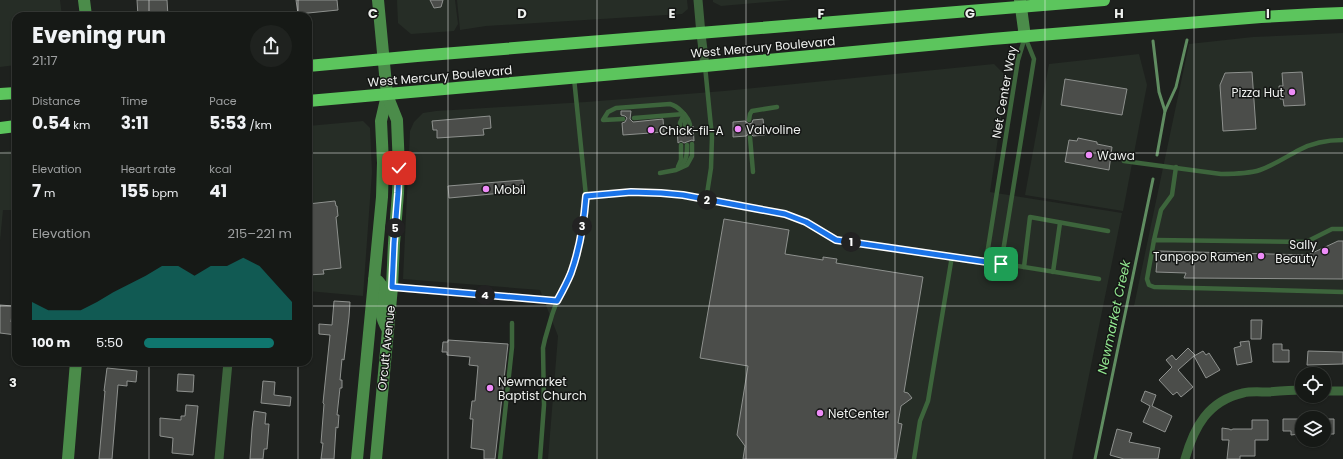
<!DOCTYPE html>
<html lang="en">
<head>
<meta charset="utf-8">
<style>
  :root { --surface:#161916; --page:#1f221f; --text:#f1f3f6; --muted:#9ea0a1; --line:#353835; --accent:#0f766e }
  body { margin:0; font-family:Poppins,sans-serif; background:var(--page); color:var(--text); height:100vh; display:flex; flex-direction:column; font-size:15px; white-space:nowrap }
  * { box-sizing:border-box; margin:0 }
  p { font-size:13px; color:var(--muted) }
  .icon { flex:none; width:22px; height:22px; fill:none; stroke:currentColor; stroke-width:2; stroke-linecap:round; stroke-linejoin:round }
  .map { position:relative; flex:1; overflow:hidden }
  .drawer { position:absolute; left:12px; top:12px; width:300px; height:354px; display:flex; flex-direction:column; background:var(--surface); border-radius:12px; box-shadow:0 1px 3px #0004,0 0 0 1px var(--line) }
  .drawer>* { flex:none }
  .fabs { position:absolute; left:1295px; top:367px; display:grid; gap:8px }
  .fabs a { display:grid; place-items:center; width:36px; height:36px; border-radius:50%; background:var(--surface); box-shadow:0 1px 3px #0004,0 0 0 1px var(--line); font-size:20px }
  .pin { position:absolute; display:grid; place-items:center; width:34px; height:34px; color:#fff; margin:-17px; border-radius:8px; box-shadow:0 2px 6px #0006 }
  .km { position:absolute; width:20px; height:20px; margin:-10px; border-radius:50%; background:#222; color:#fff; font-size:11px; line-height:20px; text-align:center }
  .round { display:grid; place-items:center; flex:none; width:42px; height:42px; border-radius:21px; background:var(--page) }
  .summary { display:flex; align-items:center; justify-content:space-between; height:68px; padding:0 20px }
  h1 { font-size:22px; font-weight:700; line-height:30px }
  .stats { display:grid; grid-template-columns:repeat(3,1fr); gap:6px; height:68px; padding:4px 20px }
  .stats div { display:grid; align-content:center }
  .stats b { font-size:17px; font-weight:700 }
  .stats small { font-size:11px; font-weight:400 }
  .stats p { font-size:11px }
  .chart { height:112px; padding:8px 20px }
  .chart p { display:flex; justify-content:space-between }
  .chart svg { width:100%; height:72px; margin-top:4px; fill:var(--accent); opacity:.7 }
  ul { padding:0 20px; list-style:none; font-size:13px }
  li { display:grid; grid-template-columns:64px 48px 1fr; align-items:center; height:30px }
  li i { height:10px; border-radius:5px; background:var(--accent) }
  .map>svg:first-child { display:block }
</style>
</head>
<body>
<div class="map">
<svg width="1343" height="459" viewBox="0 0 1343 459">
  <rect width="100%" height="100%" fill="#1e211e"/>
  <g fill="#262d26">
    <path d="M0,0H60L62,16H16V65L0,67Z"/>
    <path d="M397,0H455L458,24L454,31L411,34L398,23Z"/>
    <path d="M457,0H687L688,9L682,14L486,26L460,30Z"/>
    <path d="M713,0H792L721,6L713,2Z"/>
    <path d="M1343,33V308L1134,306L1189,44L1253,37Z"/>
    <path d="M1139,54L1147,85L1123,211L1025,195L1049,64Z"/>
    <path d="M994,64L1007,77L990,192L1122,213L1072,459H548L558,336L540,290L403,279L410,131L414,122L423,113L436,111L586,102L724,91Z"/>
    <path d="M363,121L370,128L372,172L363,296L308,291V126Z"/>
    <path d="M16,150V210H3L0,241V152Z"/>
  </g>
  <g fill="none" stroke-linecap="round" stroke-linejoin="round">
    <g stroke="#608d61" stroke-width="3">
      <path d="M1153,41L1159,92L1165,111L1157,155"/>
      <path d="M1165,111L1176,87L1187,40"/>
      <path d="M1095,459L1153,179"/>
    </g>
  </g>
  <g fill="#4b4d4a" stroke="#8e918e">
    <path d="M137,0H167L168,16H138Z"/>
    <path d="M296,0H337L338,10L298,14Z"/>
    <path d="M430,0H443L441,7L434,8Z"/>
    <path d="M1252,72L1256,129L1223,131L1220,85L1225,73Z"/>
    <path d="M1302,72L1305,105L1284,106L1283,99H1280L1279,86H1283L1282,73Z"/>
    <path d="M1065,79L1127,89L1122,115L1061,105Z"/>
    <path d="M621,111H631L630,119L633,122L663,119L664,132L623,135L622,123L625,122L627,118L625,116L621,115Z"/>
    <path d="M490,116L491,128L483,129L484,135L437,138V130H433L432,121Z"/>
    <path d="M763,119L765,135L753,136L750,133L746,136L733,137V122L745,121L749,124L752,123L753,120Z"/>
    <path d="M693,126L694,141L692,140L684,143L681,141L678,143L677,128L680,130L683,128L691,129Z"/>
    <path d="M1078,138L1097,142V144L1112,147L1109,170L1065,162L1069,140L1077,141Z"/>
    <path d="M523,180L524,191L449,198L448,186Z"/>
    <path d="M335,201L336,206H337L338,216L336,217L341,268L323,270L324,274L308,275V204Z"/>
    <path d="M724,219L789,230L785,254L823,260V257L837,259L836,263L923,277L904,392L908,393L912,398L901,406L898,423L902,424L896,459H743L745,446L737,435L748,366L700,358Z"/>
    <path d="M1338,241H1343V279L1184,278L1186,273L1156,272L1158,251L1308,255Z"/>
    <path d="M334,301L350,302L349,317L344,360L342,359L340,380H342V388H340L337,415H339L338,428L336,427L334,459H321L323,443H321L324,404L323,403L330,335L319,334V324L332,325Z"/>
    <path d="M0,305L13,306L11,322H16V335L0,333Z"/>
    <path d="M1251,320H1262L1261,339H1251Z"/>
    <path d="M448,340L508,344L495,459H484V450L471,448L473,419H470L472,401H475L478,366L469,365L470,357L447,355V352H442L443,342H448Z"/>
    <path d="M1249,341L1252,362L1237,365L1234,348L1241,346L1240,342Z"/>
    <path d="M1273,344H1282V350H1289V362H1273Z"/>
    <path d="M1188,348L1195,355L1178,370L1193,387L1181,397L1177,392L1173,395L1159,380L1172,367L1166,360L1172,355L1176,360Z"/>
    <path d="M1203,351L1206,355L1209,353L1220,370L1206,378L1194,356Z"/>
    <path d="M1308,351L1343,352V364L1307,365Z"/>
    <path d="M107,368L137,371L136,382L127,381V386L118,385L112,459H99L105,391H104Z"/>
    <path d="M178,374L194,375L193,392L177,391Z"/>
    <path d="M263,381L275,382L274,395L291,397L290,406L261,403Z"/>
    <path d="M1145,391L1156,395L1152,406L1172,416L1165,432L1143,422L1150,406L1141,401Z"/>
    <path d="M186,405L198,406L193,455L172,453L173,438L160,436V418L181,420V416H185Z"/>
    <path d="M254,411L266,413L265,424H269L267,449H264L263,459H250L252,429Z"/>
    <path d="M1283,419H1299V434L1291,435V431H1283Z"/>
    <path d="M1324,419H1334V434H1325V431H1324Z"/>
    <path d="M1252,420H1268V440H1255V456H1240V459H1227L1229,440H1222V428L1229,429L1231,430L1233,429H1252Z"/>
    <path d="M1117,429L1132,433L1129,442L1160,448L1158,459H1124L1110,455Z"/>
  </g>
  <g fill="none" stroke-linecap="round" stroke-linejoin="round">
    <g stroke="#3d653c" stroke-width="4.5">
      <path d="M705,66L712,137L711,168L706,200"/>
      <path d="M684,114L685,125"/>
      <path d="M634,118L684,114"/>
      <path d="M623,119L603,120L608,112L616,108L670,104C678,106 689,117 690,125"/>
      <path d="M749,120L750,114L752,111L777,107"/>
      <path d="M680,126V123L684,114"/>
      <path d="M750,137L753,172"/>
      <path d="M1124,161L1221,174C1234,174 1248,174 1260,170C1274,165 1286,157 1299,150C1312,143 1328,140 1343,140"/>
      <path d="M678,167L681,160V145"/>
      <path d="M679,168C687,161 687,154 687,145"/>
      <path d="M660,173L676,170L687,165L692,156V144"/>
      <path d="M586,196L631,192L661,193L683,195L785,214L806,222L836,240L986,261L1099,279"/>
      <path d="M1343,229H1332L1306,242L1154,240L1147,279L1149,285L1154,287L1343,292"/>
      <path d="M1154,240L1161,210L1172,195L1176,167"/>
      <path d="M986,261L1018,60L1025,37"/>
      <path d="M1001,264L1034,59L1025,37"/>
      <path d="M1024,267L1030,217L1108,231"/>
      <path d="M1053,272L1060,223"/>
      <path d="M392,287L557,301"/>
      <path d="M500,459L512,347V323"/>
      <path d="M540,459L544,405L543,348L545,339L552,315L557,301L570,275L574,263L581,238L585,213L586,196L574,78"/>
      <path d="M914,459L920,421L928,401L952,256"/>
    </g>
    <g stroke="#3d653c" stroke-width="9">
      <path d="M698,0L701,34L705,66"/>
      <path d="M1324,391H1343"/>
      <path d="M219,459L228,362"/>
      <path d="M1185,459C1194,427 1208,401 1243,393C1251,391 1260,392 1268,392C1279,391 1291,390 1302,390"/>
    </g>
    <g stroke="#4b8c4a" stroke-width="12">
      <path d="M84,0L86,16"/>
      <path d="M1020,0L1025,37"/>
      <path d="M374,280L378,281L382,286C381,303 378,314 388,330"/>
      <path d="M68,459L76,362"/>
      <path d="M357,459L382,197L383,163L381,121L387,95"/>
      <path d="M376,459L392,287L394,243L398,193L399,168L397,120L387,95L378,0"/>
    </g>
    <g stroke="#5cc55d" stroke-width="12">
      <path d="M308,66L417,56L1104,0"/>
      <path d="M0,94L16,93"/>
      <path d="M308,101L705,66L992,39L1261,17L1316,14L1343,13"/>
      <path d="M0,128L16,126"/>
    </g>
  </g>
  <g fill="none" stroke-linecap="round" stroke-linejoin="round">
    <g stroke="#fff" stroke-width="8">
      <path id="route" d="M399,168L398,193L394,243L392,287L557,301C562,292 567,283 571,273C580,248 584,222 586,196L631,192L661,193L683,195L785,214L806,222L836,240L1001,264"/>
    </g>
    <use href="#route" stroke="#1a73e8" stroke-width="5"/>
  </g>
  <path fill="none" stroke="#eef0ee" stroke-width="1" stroke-opacity="0.55" d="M149,0V16M298,0V16M448,0V459M597,0V459M746,0V459M895,0V459M1045,0V459M1194,0V459M0,153H16M308,153H1343M0,306H16M308,306H1343M149,362V459M298,362V459"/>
  <g fill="#ee8cf8" stroke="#151715" stroke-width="1.5">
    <circle cx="1292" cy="92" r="4"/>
    <circle cx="738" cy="129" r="4"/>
    <circle cx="651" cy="130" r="4"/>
    <circle cx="1089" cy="155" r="4"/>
    <circle cx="486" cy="189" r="4"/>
    <circle cx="1325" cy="251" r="4"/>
    <circle cx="1261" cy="256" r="4"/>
    <circle cx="490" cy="388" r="4"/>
    <circle cx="820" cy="413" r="4"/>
  </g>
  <g text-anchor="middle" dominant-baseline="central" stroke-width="3" stroke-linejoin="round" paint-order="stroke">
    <g font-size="12" fill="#eef0ee" stroke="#151715">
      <text transform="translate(763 47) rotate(-5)">West Mercury Boulevard</text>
      <text transform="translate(440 76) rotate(-5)">West Mercury Boulevard</text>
      <text transform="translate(1004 92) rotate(-80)">Net Center Way</text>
      <text transform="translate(386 348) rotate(-84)">Orcutt Avenue</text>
    </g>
    <g font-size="12" fill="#eef0ee" stroke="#151715" text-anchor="start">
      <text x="1284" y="92" text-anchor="end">Pizza Hut</text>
      <text x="746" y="129">Valvoline</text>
      <text x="659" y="130">Chick-fil-A</text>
      <text x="1097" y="155">Wawa</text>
      <text x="494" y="189">Mobil</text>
      <text x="1317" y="244" text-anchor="end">Sally<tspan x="1317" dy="14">Beauty</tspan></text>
      <text x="1253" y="256" text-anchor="end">Tanpopo Ramen</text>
      <text x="498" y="381">Newmarket<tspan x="498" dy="14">Baptist Church</tspan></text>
      <text x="828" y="413">NetCenter</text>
    </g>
    <g font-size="13" font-style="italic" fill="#93e891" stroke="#151715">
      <text transform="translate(1114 317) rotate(-78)">Newmarket Creek</text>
    </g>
  </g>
  <g font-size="13" text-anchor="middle" font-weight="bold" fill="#eef0ee" stroke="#151715" stroke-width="3" stroke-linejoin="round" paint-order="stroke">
    <text x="373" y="18">C</text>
    <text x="522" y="18">D</text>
    <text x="672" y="18">E</text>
    <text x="821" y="18">F</text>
    <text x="970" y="18">G</text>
    <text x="1119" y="18">H</text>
    <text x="1268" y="18">I</text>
    <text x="13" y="387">3</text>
  </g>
</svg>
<div class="fabs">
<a><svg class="icon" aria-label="locate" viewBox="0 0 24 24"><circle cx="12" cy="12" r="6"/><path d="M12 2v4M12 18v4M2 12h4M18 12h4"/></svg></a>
<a><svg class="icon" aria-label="layers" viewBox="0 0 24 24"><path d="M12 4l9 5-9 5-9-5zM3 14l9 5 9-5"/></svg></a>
</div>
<div class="pin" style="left:1001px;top:264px;background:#1e9e55"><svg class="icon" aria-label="arrive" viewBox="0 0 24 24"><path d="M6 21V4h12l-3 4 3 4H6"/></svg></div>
<div class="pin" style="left:399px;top:168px;background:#d93025"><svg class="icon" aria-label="check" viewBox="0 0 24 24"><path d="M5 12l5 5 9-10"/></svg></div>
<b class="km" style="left:851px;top:242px">1</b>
<b class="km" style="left:707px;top:200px">2</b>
<b class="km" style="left:582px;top:226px">3</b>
<b class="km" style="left:485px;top:295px">4</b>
<b class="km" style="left:395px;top:228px">5</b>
<section class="drawer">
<div class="summary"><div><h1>Evening run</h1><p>21:17</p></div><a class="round"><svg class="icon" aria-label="share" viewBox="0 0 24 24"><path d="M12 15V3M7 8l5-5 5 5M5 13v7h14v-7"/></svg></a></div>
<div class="stats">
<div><p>Distance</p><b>0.54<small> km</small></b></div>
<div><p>Time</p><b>3:11</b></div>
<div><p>Pace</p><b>5:53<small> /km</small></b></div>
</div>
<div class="stats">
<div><p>Elevation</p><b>7<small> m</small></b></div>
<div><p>Heart rate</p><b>155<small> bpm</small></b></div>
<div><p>kcal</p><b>41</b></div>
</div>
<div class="chart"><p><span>Elevation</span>215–221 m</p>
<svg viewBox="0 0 160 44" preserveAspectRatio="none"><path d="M0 44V33L10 38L20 38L30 38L40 33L50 27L60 22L70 17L80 11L90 11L100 17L110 11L120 11L130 6L140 11L150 22L160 33V44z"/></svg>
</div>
<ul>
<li><b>100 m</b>5:50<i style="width:88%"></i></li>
</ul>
</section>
</div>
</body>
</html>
